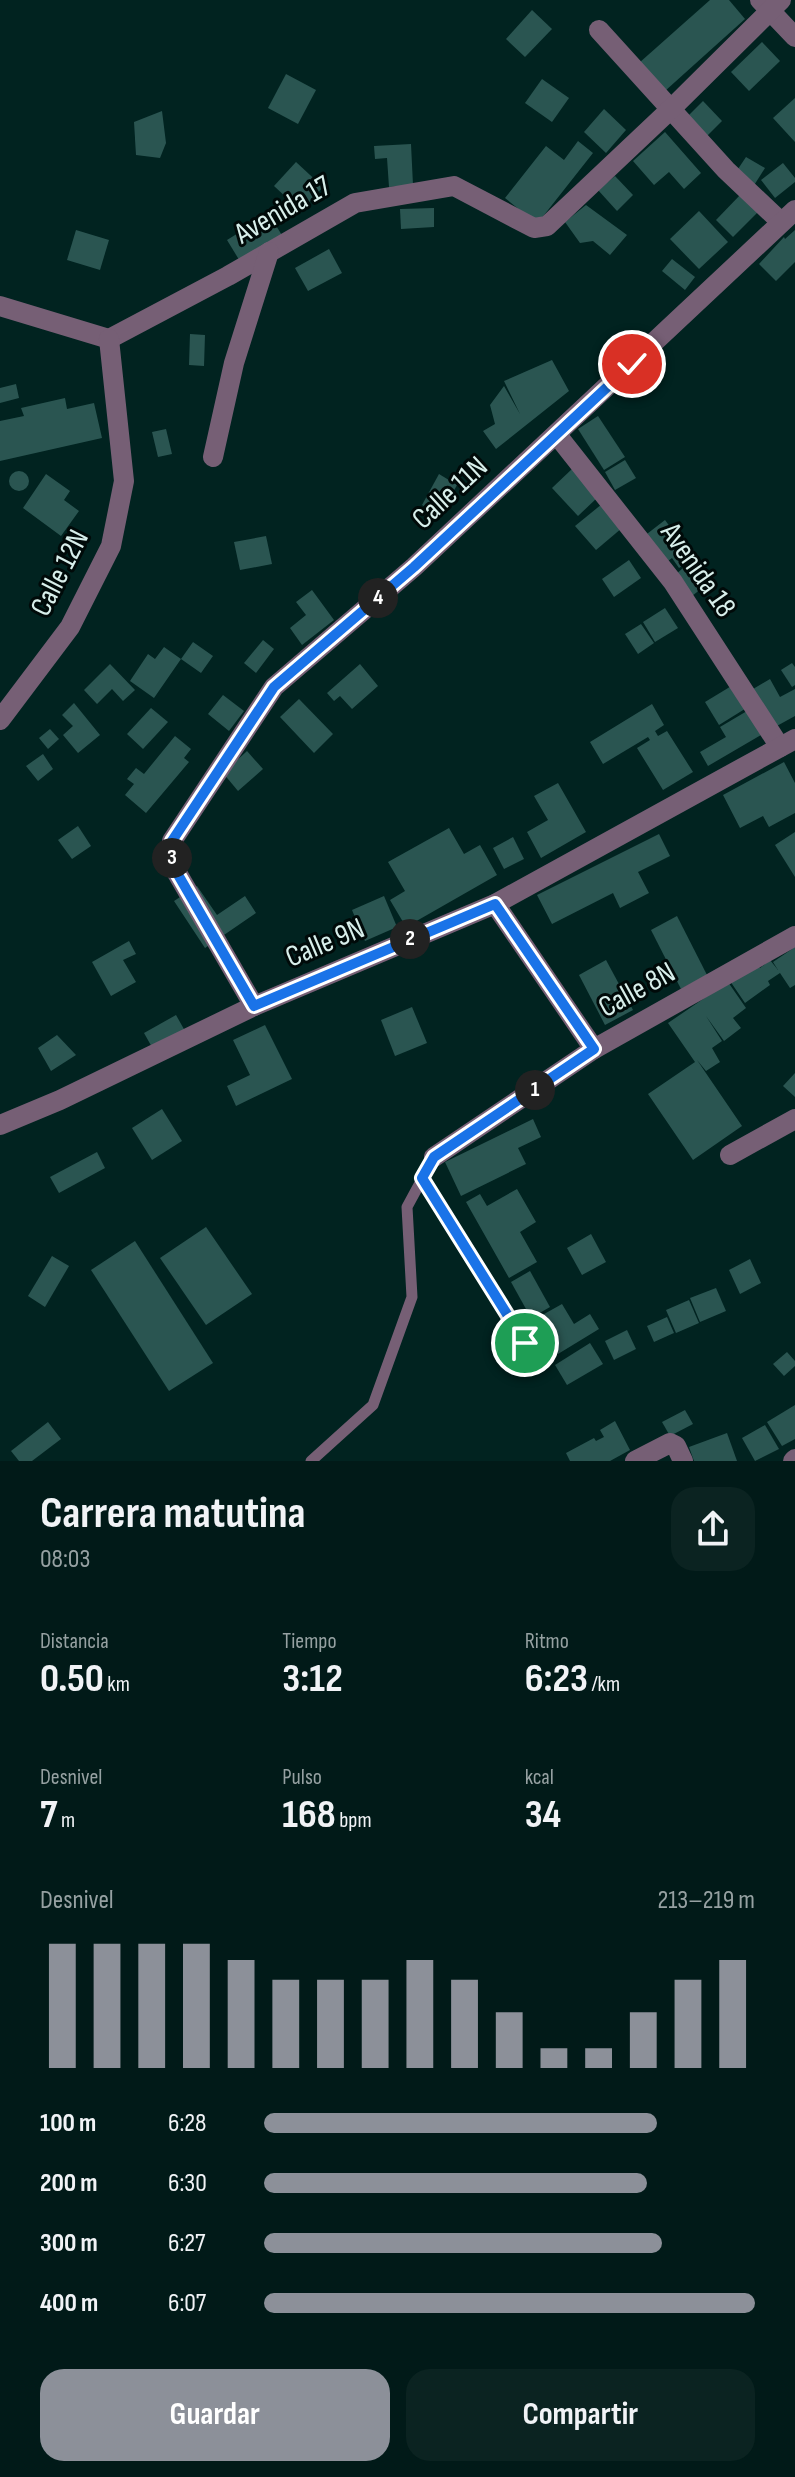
<!DOCTYPE html>
<html lang="es">
<head>
<meta charset="utf-8">
<style>
  :root { --surface:#011a18; --page:#0b2321; --text:#f1f3f6; --muted:#96a1a2; --accent:#8c9099 }
  body { margin:0; font-family:"Sofia Sans Condensed",sans-serif; background:var(--page); color:var(--text); height:100vh; display:flex; flex-direction:column; font-size:30px; white-space:nowrap }
  * { box-sizing:border-box; margin:0 }
  p { font-size:26px; color:var(--muted) }
  .icon { flex:none; width:44px; height:44px; fill:none; stroke:currentColor; stroke-width:2; stroke-linecap:round; stroke-linejoin:round }
  .map { position:relative; height:1461px; overflow:hidden }
  .panel { display:flex; flex-direction:column; background:var(--surface); flex:1 }
  .panel>* { flex:none }
  .pin { position:absolute; display:grid; place-items:center; width:68px; height:68px; color:#fff; margin:-34px; border:4px solid #fff; border-radius:50%; box-shadow:0 2px 8px #0007 }
  .km { position:absolute; width:40px; height:40px; margin:-20px; border-radius:50%; background:#222; color:#fff; font-size:22px; line-height:40px; text-align:center }
  .round { display:grid; place-items:center; flex:none; width:84px; height:84px; border-radius:24px; background:var(--page) }
  .headline { display:flex; align-items:center; justify-content:space-between; height:136px; padding:0 40px }
  h1 { font-size:44px; font-weight:700; line-height:60px }
  .stats { display:grid; grid-template-columns:repeat(3,1fr); gap:12px; height:136px; padding:8px 40px }
  .stats div { display:grid; align-content:center }
  .stats b { font-size:40px; font-weight:700 }
  .stats small { font-size:22px; font-weight:400 }
  .stats p { font-size:22px }
  .chart { height:224px; padding:16px 40px }
  .chart p { display:flex; justify-content:space-between }
  .chart svg { width:100%; height:144px; margin-top:8px; stroke:var(--accent); stroke-width:6 }
  .action { display:flex; gap:16px; margin-top:auto; padding:16px 40px }
  .action a { flex:1; height:92px; border-radius:24px; background:var(--accent); color:#fff; font-size:32px; font-weight:700; line-height:92px; text-align:center }
  .action a+a { background:var(--page); color:var(--text) }
  ul { padding:0 40px; list-style:none; font-size:26px }
  li { display:grid; grid-template-columns:128px 96px 1fr; align-items:center; height:60px }
  li i { height:20px; border-radius:10px; background:var(--accent) }
  .map>svg:first-child { display:block }
</style>
</head>
<body>
<div class="map">
<svg width="795" height="1461" viewBox="0 0 795 1461">
  <rect width="100%" height="100%" fill="#012320"/>
  <g fill="#2a5551">
    <path d="M710,0H729L745,19L655,100L630,71Z"/>
    <path d="M532,10L552,29L525,57L506,39Z"/>
    <path d="M762,42L780,61L749,91L731,72Z"/>
    <path d="M286,74L316,90L298,124L268,108Z"/>
    <path d="M542,79L569,98L552,122L525,103Z"/>
    <path d="M795,98V142L773,118Z"/>
    <path d="M703,101L722,121L696,147L677,127Z"/>
    <path d="M604,109L626,130L606,153L584,132Z"/>
    <path d="M162,111L166,143L160,158L136,155L134,122Z"/>
    <path d="M665,132L701,173L684,189L669,172L654,185L633,161Z"/>
    <path d="M578,141L593,153L537,224L505,198L546,146L564,160Z"/>
    <path d="M411,144L413,185L389,187L387,158L375,159L374,146Z"/>
    <path d="M746,157L765,168L753,187L734,175Z"/>
    <path d="M296,162L323,187L301,211L274,186Z"/>
    <path d="M783,163L795,178V182L775,198L761,180Z"/>
    <path d="M615,176L633,195L617,211L598,190Z"/>
    <path d="M742,193L760,210L733,237L716,220Z"/>
    <path d="M586,205L627,235L610,255L593,241L580,243L565,222Z"/>
    <path d="M434,208V227L401,229L400,209Z"/>
    <path d="M699,211L728,242L699,269L670,239Z"/>
    <path d="M269,214L283,237L241,263L227,240Z"/>
    <path d="M76,230L109,240L100,270L67,260Z"/>
    <path d="M795,230V262L776,281L759,264L784,237L785,239Z"/>
    <path d="M329,249L342,273L308,291L295,268Z"/>
    <path d="M672,259L695,277L685,290L662,271Z"/>
    <path d="M190,334L205,335L204,366L189,365Z"/>
    <path d="M552,360L569,391L496,449L483,431L495,424L490,405L504,386L520,414L504,381Z"/>
    <path d="M16,384L19,398L0,403V388Z"/>
    <path d="M65,398L67,409L94,403L102,438L0,461V421L24,416L21,408Z"/>
    <path d="M598,416L625,457L604,470L578,429Z"/>
    <path d="M166,429L172,454L158,457L152,432Z"/>
    <path d="M625,460L636,478L615,490L605,472Z"/>
    <path d="M572,469L598,497L578,516L552,488Z"/>
    <circle cx="19" cy="481" r="10"/>
    <path d="M46,474L70,491L64,500L79,511L61,536L23,508Z"/>
    <path d="M439,474L457,485L440,516L422,505Z"/>
    <path d="M602,504L622,528L596,550L575,526Z"/>
    <path d="M665,520L693,558L679,568L672,558L664,564L643,537Z"/>
    <path d="M266,536L272,564L240,570L234,542Z"/>
    <path d="M629,560L641,578L614,597L602,579Z"/>
    <path d="M692,560L711,581L692,596L674,576Z"/>
    <path d="M312,590L334,620L302,645L290,628L306,615L296,602Z"/>
    <path d="M665,608L678,628L655,642L643,622Z"/>
    <path d="M641,624L654,643L638,654L625,634Z"/>
    <path d="M263,640L274,649L256,673L244,663Z"/>
    <path d="M193,642L213,656L201,673L181,659Z"/>
    <path d="M164,647L181,659L154,698L130,681L148,654L155,659Z"/>
    <path d="M792,663L795,667V685L792,687L781,670Z"/>
    <path d="M110,664L135,690L123,701L112,689L97,704L84,690Z"/>
    <path d="M360,664L378,686L352,709L340,696L334,701L327,693Z"/>
    <path d="M770,679L780,697L795,689V716L775,727L753,689Z"/>
    <path d="M733,685L748,707L719,725L705,702Z"/>
    <path d="M223,695L244,711L229,731L208,714Z"/>
    <path d="M299,699L333,734L314,753L280,717Z"/>
    <path d="M74,703L100,735L78,753L63,735L73,726L62,715Z"/>
    <path d="M652,704L664,725L655,731L658,736L667,731L693,772L663,790L637,748L650,740L648,737L603,764L590,742Z"/>
    <path d="M151,708L168,722L143,749L127,734Z"/>
    <path d="M747,711L761,735L708,766L700,752L726,737L720,727Z"/>
    <path d="M50,729L59,739L48,749L39,738Z"/>
    <path d="M175,736L191,749L184,758L189,762L146,813L125,795L134,784L127,779L136,768L144,774Z"/>
    <path d="M247,751L263,769L238,791L223,773Z"/>
    <path d="M43,754L53,769L38,781L26,766Z"/>
    <path d="M784,762L795,783V813L769,827L763,816L740,828L723,795Z"/>
    <path d="M558,783L586,832L541,858L527,832L548,820L534,796Z"/>
    <path d="M78,826L91,846L72,859L58,840Z"/>
    <path d="M449,828L464,854L480,845L497,875L406,927L390,900L405,891L388,862Z"/>
    <path d="M795,832V877L775,845Z"/>
    <path d="M659,834L670,856L638,872L649,893L620,908L613,893L552,924L537,895Z"/>
    <path d="M513,837L524,859L504,869L493,848Z"/>
    <path d="M197,886L217,915L245,896L256,913L205,948L174,901Z"/>
    <path d="M384,896L397,927L365,941L352,910Z"/>
    <path d="M677,916L707,975L681,989L651,930Z"/>
    <path d="M129,941L136,954L123,960L136,982L111,996L92,962Z"/>
    <path d="M795,947V985L790,988L780,973L768,981L770,985L745,1003L730,981L756,963L760,968L770,960L778,970L773,962Z"/>
    <path d="M606,960L633,1010L605,1025L579,975Z"/>
    <path d="M728,982L746,1008L733,1018L741,1028L724,1041L706,1016L722,1041L712,1048L720,1062L706,1071L697,1060L742,1126L693,1160L648,1094L695,1062L668,1023Z"/>
    <path d="M412,1007L427,1043L395,1056L381,1020Z"/>
    <path d="M176,1015L185,1031L153,1049L144,1033Z"/>
    <path d="M265,1025L292,1079L236,1106L227,1086L250,1075L233,1040Z"/>
    <path d="M57,1035L76,1055L51,1071L38,1048Z"/>
    <path d="M795,1073V1097L783,1086Z"/>
    <path d="M162,1109L182,1141L152,1160L132,1128Z"/>
    <path d="M533,1119L541,1137L518,1148L526,1164L461,1196L445,1162Z"/>
    <path d="M97,1152L105,1168L59,1193L50,1177Z"/>
    <path d="M517,1189L536,1222L520,1232L537,1262L509,1278L466,1202L480,1194L487,1206Z"/>
    <path d="M206,1227L252,1294L206,1325L160,1258Z"/>
    <path d="M591,1234L606,1262L582,1275L567,1248Z"/>
    <path d="M135,1241L213,1363L169,1391L91,1270Z"/>
    <path d="M52,1256L69,1266L45,1307L28,1296Z"/>
    <path d="M750,1259L761,1283L740,1294L729,1270Z"/>
    <path d="M530,1271L550,1307L531,1318L511,1282Z"/>
    <path d="M716,1288L726,1311L700,1322L690,1298Z"/>
    <path d="M689,1300L699,1323L676,1333L666,1310Z"/>
    <path d="M562,1304L574,1324L590,1314L599,1329L558,1354L537,1318Z"/>
    <path d="M667,1317L674,1333L654,1342L647,1326Z"/>
    <path d="M627,1330L636,1349L614,1360L605,1341Z"/>
    <path d="M590,1343L603,1364L567,1385L555,1365Z"/>
    <path d="M787,1352L795,1361V1366L784,1376L773,1364Z"/>
    <path d="M795,1405V1439L782,1446L767,1422Z"/>
    <path d="M685,1410L693,1424L670,1436L662,1422Z"/>
    <path d="M615,1421L630,1450L610,1461H570L566,1453L594,1438L596,1441L604,1437L600,1430Z"/>
    <path d="M48,1422L61,1439L32,1461H19L11,1451Z"/>
    <path d="M765,1425L779,1449L755,1461L742,1438Z"/>
    <path d="M727,1433L737,1461H694L689,1447Z"/>
  </g>
  <g fill="none" stroke-linecap="round" stroke-linejoin="round">
    <g stroke="#765f75" stroke-width="11">
      <path d="M422,1178L525,1343"/>
      <path d="M311,1461L373,1405L412,1297L407,1207L434,1157"/>
    </g>
    <g stroke="#765f75" stroke-width="20">
      <path d="M760,0L795,37"/>
      <path d="M599,30L726,170L781,222"/>
      <path d="M0,306L109,339"/>
      <path d="M109,339L228,276L355,203L454,186L534,228L547,226L672,108L781,0"/>
      <path d="M557,435L673,582L780,747"/>
      <path d="M213,457L234,363L269,252"/>
      <path d="M0,720L70,627L111,546L124,481L109,339"/>
      <path d="M495,904L594,1049"/>
      <path d="M254,1006L173,866L172,841L274,687L414,567L795,210"/>
      <path d="M0,1125L60,1100L254,1006L495,904L795,739"/>
      <path d="M730,1155L795,1119"/>
      <path d="M434,1157L594,1049L795,936"/>
      <path d="M635,1461L670,1443L676,1446L683,1461"/>
      <path d="M793,1461L795,1459"/>
    </g>
  </g>
  <g fill="none" stroke-linecap="round" stroke-linejoin="round">
    <g stroke="#fff" stroke-width="16">
      <path id="route" d="M525,1343L422,1178L434,1157L594,1049L495,904L254,1006L173,866L172,841L274,687L414,567L632,364"/>
    </g>
    <use href="#route" stroke="#1a73e8" stroke-width="10"/>
  </g>
  <g text-anchor="middle" dominant-baseline="central" stroke-width="6" stroke-linejoin="round" paint-order="stroke">
    <g font-size="30" fill="#d8efeb" stroke="#000a09">
      <text transform="translate(283 210) rotate(-30)">Avenida 17</text>
      <text transform="translate(450 493) rotate(-43)">Calle 11N</text>
      <text transform="translate(698 570) rotate(55)">Avenida 18</text>
      <text transform="translate(60 573) rotate(-63)">Calle 12N</text>
      <text transform="translate(325 943) rotate(-23)">Calle 9N</text>
      <text transform="translate(637 990) rotate(-29)">Calle 8N</text>
    </g>
  </g>
</svg>
<div class="pin" style="left:525px;top:1343px;background:#1e9e55"><svg class="icon" aria-label="arrive" viewBox="0 0 24 24"><path d="M6 21V4h12l-3 4 3 4H6"/></svg></div>
<div class="pin" style="left:632px;top:364px;background:#d93025"><svg class="icon" aria-label="check" viewBox="0 0 24 24"><path d="M5 12l5 5 9-10"/></svg></div>
<b class="km" style="left:535px;top:1090px">1</b>
<b class="km" style="left:410px;top:939px">2</b>
<b class="km" style="left:172px;top:858px">3</b>
<b class="km" style="left:378px;top:598px">4</b>
</div>
<section class="panel">
<div class="headline"><div><h1>Carrera matutina</h1><p>08:03</p></div><a class="round"><svg class="icon" aria-label="share" viewBox="0 0 24 24"><path d="M12 15V3M7 8l5-5 5 5M5 13v7h14v-7"/></svg></a></div>
<div class="stats">
<div><p>Distancia</p><b>0.50<small> km</small></b></div>
<div><p>Tiempo</p><b>3:12</b></div>
<div><p>Ritmo</p><b>6:23<small> /km</small></b></div>
</div>
<div class="stats">
<div><p>Desnivel</p><b>7<small> m</small></b></div>
<div><p>Pulso</p><b>168<small> bpm</small></b></div>
<div><p>kcal</p><b>34</b></div>
</div>
<div class="chart"><p><span>Desnivel</span>213–219 m</p>
<svg viewBox="0 0 160 44" preserveAspectRatio="none"><path d="M5 44V6M15 44V6M25 44V6M35 44V6M45 44V11M55 44V17M65 44V17M75 44V17M85 44V11M95 44V17M105 44V27M115 44V38M125 44V38M135 44V27M145 44V17M155 44V11"/></svg>
</div>
<ul>
<li><b>100 m</b>6:28<i style="width:80%"></i></li>
<li><b>200 m</b>6:30<i style="width:78%"></i></li>
<li><b>300 m</b>6:27<i style="width:81%"></i></li>
<li><b>400 m</b>6:07<i style="width:100%"></i></li>
</ul>
<div class="action"><a>Guardar</a><a>Compartir</a></div>
</section>
</body>
</html>
